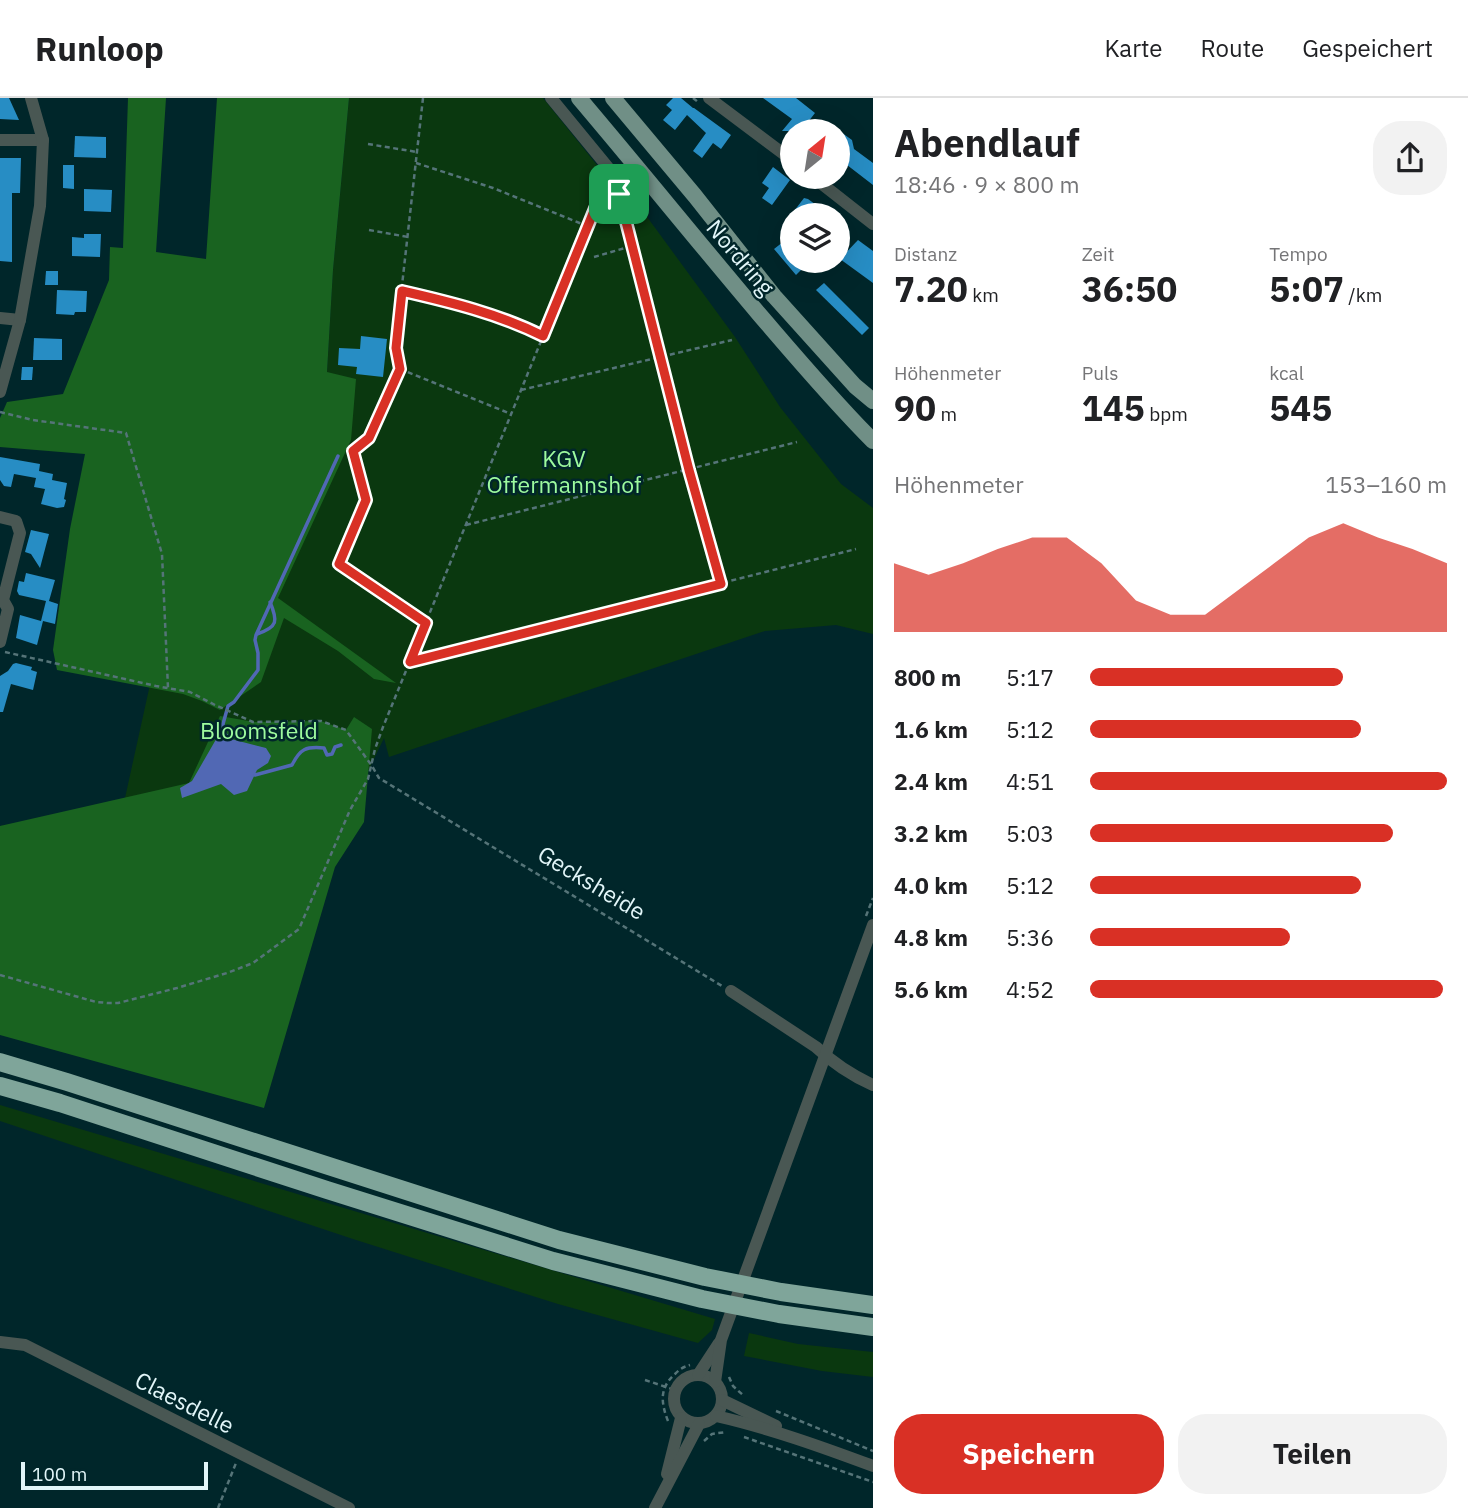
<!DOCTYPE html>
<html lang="de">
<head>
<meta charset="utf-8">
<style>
  :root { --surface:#fff; --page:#f2f2f2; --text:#202124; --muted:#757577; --line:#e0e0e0; --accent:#d93025 }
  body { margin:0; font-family:"IBM Plex Sans",sans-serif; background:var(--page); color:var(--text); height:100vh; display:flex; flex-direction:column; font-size:26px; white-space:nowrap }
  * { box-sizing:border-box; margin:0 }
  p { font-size:23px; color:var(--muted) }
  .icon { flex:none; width:38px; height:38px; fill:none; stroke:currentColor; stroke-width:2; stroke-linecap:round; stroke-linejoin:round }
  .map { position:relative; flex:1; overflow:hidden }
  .panel { display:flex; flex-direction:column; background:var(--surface); width:595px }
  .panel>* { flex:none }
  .needle { width:46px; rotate:30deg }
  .buttons { position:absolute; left:780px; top:21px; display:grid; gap:14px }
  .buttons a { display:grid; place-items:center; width:70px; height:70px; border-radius:50%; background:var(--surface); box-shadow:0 7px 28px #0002; font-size:35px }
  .scale { position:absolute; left:21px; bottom:18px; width:187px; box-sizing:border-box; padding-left:7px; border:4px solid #e2f6f9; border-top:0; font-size:19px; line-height:24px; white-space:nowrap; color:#e2f6f9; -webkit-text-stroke:5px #00262a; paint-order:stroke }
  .pin { position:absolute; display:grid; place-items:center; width:60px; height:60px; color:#fff; margin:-30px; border-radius:14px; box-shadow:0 4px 10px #0006 }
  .round { display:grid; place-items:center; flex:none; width:74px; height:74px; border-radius:28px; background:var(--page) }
  .headline { display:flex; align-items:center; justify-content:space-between; height:119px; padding:0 21px }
  h1 { font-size:38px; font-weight:700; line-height:52px }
  .figures { display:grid; grid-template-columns:repeat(3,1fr); gap:10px; height:119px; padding:7px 21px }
  .figures div { display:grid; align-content:center }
  .figures b { font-size:35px; font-weight:700 }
  .figures small { font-size:19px; font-weight:400 }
  .figures p { font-size:19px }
  .chart { height:196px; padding:14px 21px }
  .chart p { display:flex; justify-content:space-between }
  .chart svg { width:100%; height:126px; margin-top:7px; fill:var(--accent); opacity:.7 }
  .action { display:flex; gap:14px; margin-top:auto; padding:14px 21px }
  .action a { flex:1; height:80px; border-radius:28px; background:var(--accent); color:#fff; font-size:28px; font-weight:700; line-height:80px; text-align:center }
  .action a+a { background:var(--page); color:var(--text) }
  ul { padding:0 21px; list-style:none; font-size:23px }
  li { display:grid; grid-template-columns:112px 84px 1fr; align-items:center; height:52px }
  li i { height:18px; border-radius:9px; background:var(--accent) }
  header { display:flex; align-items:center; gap:42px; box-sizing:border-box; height:98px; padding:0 35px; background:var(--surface); border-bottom:2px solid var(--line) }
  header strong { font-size:33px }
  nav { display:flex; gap:38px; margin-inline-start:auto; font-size:24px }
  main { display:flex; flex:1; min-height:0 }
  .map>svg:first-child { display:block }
</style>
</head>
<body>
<header>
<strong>Runloop</strong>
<nav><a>Karte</a><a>Route</a><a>Gespeichert</a></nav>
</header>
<main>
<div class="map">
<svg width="873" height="1410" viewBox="0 0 873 1410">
  <rect width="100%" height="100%" fill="#00262a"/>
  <g fill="#0a380f">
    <path d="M349,0H543L613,87L618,83L642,112L735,239L780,309L841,386L873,410V536L836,527L765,533L389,659L384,640L359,692L0,795V728L44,720L125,700L151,582L343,357L351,342L327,274L333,172Z"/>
    <path d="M0,1007L715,1221L712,1232L698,1245L558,1206L353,1141L0,1023Z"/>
    <path d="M749,1235L798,1246L873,1254V1279L822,1273L744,1258Z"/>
  </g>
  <g fill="#196320">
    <path d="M128,0H166L156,154L206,161L217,0H349L333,172L327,274L356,281L351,342L278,500L396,585L374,581L338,553L284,520L261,584L220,612L202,603L183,596L57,572L53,552L70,431L85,356L0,349V320L7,304L63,296L109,182L110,149L123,150Z"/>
    <path d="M220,618L254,624L321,623L346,632L354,619L372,631L364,724L335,769L264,1010L0,937V728L189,685Z"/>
  </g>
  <path fill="#5168b4" d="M222,631L225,633L231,641L266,650L271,658L268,665L257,672L247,693L234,697L221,686L182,700L180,690L192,683Z"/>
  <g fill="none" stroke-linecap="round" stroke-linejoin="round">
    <g stroke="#5168b4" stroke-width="3.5">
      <path d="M257,536C278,529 278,523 270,504"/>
      <path d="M223,632V626L228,608L234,604L258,572V555L255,542L256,537L338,358"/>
      <path d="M255,677L292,667C300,651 306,648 324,650L327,657L332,656L335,649L341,647"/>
    </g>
  </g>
  <g fill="#278dc4">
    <path d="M0,0H9L19,22L0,21Z"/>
    <path d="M673,0H681L693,10H694L731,37L721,51L713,45L702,60L693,53L706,35L687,17L675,32L663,22L672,12L666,7Z"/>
    <path d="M763,0H796L815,15L801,33H782L792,21Z"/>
    <path d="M838,32L852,42L854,51L873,65V87L838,60Z"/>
    <path d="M75,38L106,39V60L74,59Z"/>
    <path d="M0,60H21L20,95H12V164L0,163Z"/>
    <path d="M63,67H74V91L63,90Z"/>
    <path d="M773,69L790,82L772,107L762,100L769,90L762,85Z"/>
    <path d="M84,91L112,92L111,114L84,113Z"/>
    <path d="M804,100L808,101L830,117H791Z"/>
    <path d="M84,136H101L100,159L72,158V139L84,140Z"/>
    <path d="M858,142L873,153V185L840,161Z"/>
    <path d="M783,144L793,156V163H799L804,169L796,177L774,151Z"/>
    <path d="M46,173H58V187H45Z"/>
    <path d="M824,185L869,230L862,237L816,192Z"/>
    <path d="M57,192L87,193L86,214H75L74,217L56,216Z"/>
    <path d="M361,238L387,241L383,279L356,276L357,269L338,267L339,250L360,251Z"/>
    <path d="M34,240L62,241V262H33Z"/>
    <path d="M22,269H33L32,282H21Z"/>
    <path d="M0,359L40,366L39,373L53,376L52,382L67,385L64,401L66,402L64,409L57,410L41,406L45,391L34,389L36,380L14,376L11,389L4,388L0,382Z"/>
    <path d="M31,432L49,436L40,470L31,456L25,454Z"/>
    <path d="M26,475L55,482L49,503L58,506L55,526L43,523L37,547L16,540L20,517L41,523L46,503L19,497L17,493L19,483L24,484Z"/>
    <path d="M16,565L32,569L31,572L37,574L33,592L11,586L3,614H0V578L8,573L13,566Z"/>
  </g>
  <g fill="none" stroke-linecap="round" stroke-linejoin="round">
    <g stroke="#557478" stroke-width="2.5" stroke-dasharray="5 3.5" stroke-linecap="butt">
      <path d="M423,0L395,250L400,271L369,340L353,353L366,402L339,466L426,525"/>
      <path d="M693,0L698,4"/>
      <path d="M368,46L417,54"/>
      <path d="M416,65L493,90L587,128"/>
      <path d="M796,79L801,83"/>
      <path d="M610,85L619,96L689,372L721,486"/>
      <path d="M369,132L408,139"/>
      <path d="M594,159L632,148"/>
      <path d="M402,193C450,204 499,216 543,238"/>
      <path d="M400,271L511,316"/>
      <path d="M521,292L732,242"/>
      <path d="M0,314L33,322L126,335L162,456L168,590"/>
      <path d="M466,427L797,344"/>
      <path d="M5,554L156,588L190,594L215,607L253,624L321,623L346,632L372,668L379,680L722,888"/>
      <path d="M410,564L856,451"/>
      <path d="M866,818L873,800"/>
      <path d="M0,877L96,904L108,905H118L177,890L227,875L253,865L299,831L350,712L368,681L375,651L383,629L607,82"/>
      <path d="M729,1279L733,1288L744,1298"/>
      <path d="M645,1282L675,1292"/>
      <path d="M776,1313L873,1353"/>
      <path d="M668,1323C661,1305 659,1290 675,1276C680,1271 683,1269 690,1267"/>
      <path d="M744,1339L873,1384"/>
      <path d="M704,1343L712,1336L726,1334"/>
      <path d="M218,1410L236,1365"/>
    </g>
    <g stroke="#495753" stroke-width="12">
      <path d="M551,0L611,73"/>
      <path d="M709,0L793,63"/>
      <path d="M0,42H43"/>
      <path d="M813,79L873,126"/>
      <path d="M0,220L20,222"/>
      <path d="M0,294L20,222L40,108L43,42L31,0"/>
      <path d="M0,419L16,423L20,435L3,502L8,511L0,544"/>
      <path d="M731,893L816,949C832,964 853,978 873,987"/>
      <path d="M0,1244L25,1247L349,1410"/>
      <circle cx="698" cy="1301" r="24"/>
      <path d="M698,1277L719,1245"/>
      <path d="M715,1284L721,1242L873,827"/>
      <path d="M722,1302L776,1328"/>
      <path d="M716,1318C769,1330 822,1349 873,1368"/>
      <path d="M667,1376L681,1320"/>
      <path d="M655,1410L699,1326"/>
    </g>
    <g stroke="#708f86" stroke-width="16">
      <path d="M579,0C640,72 699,145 759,216C796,259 833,303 873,343"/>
      <path d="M613,0L695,98L774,198L855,288L873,303"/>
    </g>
    <g stroke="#7fa59a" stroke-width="18">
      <path d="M0,964L67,984L559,1142L705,1179L781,1194L873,1207"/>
      <path d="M0,988L60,1005L327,1092L553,1163L702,1201L779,1216L873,1229"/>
    </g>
  </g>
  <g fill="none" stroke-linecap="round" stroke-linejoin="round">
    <g stroke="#fff" stroke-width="14">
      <path id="route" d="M607,81L619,96L689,372L721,486L410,564L426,525L339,466L366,402L353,353L369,340L400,271L396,250L402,193C450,204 499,216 543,238Z"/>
    </g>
    <use href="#route" stroke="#d93025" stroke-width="9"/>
  </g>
  <g text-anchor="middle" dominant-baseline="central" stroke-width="5" stroke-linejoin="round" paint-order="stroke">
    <g font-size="23" fill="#e2f6f9" stroke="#00262a">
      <text transform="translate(741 159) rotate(50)">Nordring</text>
      <text transform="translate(592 784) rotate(31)">Gecksheide</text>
      <text transform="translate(185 1304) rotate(27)">Claesdelle</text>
    </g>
    <g font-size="23" fill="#9dfa9e" stroke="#00262a">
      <text x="564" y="360">KGV<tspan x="564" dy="26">Offermannshof</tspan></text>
      <text x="259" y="632">Bloomsfeld</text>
    </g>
  </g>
</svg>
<div class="buttons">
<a><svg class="needle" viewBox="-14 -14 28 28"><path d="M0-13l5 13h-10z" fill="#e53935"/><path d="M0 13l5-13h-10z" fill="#757577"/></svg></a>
<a><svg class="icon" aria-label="layers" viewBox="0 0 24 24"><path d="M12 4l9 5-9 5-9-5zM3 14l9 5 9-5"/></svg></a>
</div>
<div class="scale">100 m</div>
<div class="pin" style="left:619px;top:96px;background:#1e9e55"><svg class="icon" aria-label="arrive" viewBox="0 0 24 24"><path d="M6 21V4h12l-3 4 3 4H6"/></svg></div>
</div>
<section class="panel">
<div class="headline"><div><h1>Abendlauf</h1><p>18:46 · 9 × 800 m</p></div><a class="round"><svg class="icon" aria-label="share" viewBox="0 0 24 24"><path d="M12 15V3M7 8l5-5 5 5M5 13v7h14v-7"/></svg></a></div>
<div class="figures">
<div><p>Distanz</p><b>7.20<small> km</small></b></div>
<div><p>Zeit</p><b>36:50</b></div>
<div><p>Tempo</p><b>5:07<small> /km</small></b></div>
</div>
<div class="figures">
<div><p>Höhenmeter</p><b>90<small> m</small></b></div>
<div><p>Puls</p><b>145<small> bpm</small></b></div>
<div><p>kcal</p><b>545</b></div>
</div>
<div class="chart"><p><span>Höhenmeter</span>153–160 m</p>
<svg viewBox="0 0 160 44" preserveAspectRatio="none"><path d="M0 44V20L10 24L20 20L30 15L40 11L50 11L60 20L70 33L80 38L90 38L100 29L110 20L120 11L130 6L140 11L150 15L160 20V44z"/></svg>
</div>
<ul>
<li><b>800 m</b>5:17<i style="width:71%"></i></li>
<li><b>1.6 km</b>5:12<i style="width:76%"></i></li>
<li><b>2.4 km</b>4:51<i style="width:100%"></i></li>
<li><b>3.2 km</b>5:03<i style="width:85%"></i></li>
<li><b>4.0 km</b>5:12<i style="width:76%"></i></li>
<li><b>4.8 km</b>5:36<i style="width:56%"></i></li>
<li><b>5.6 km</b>4:52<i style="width:99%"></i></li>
</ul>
<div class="action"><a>Speichern</a><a>Teilen</a></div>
</section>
</main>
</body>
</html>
